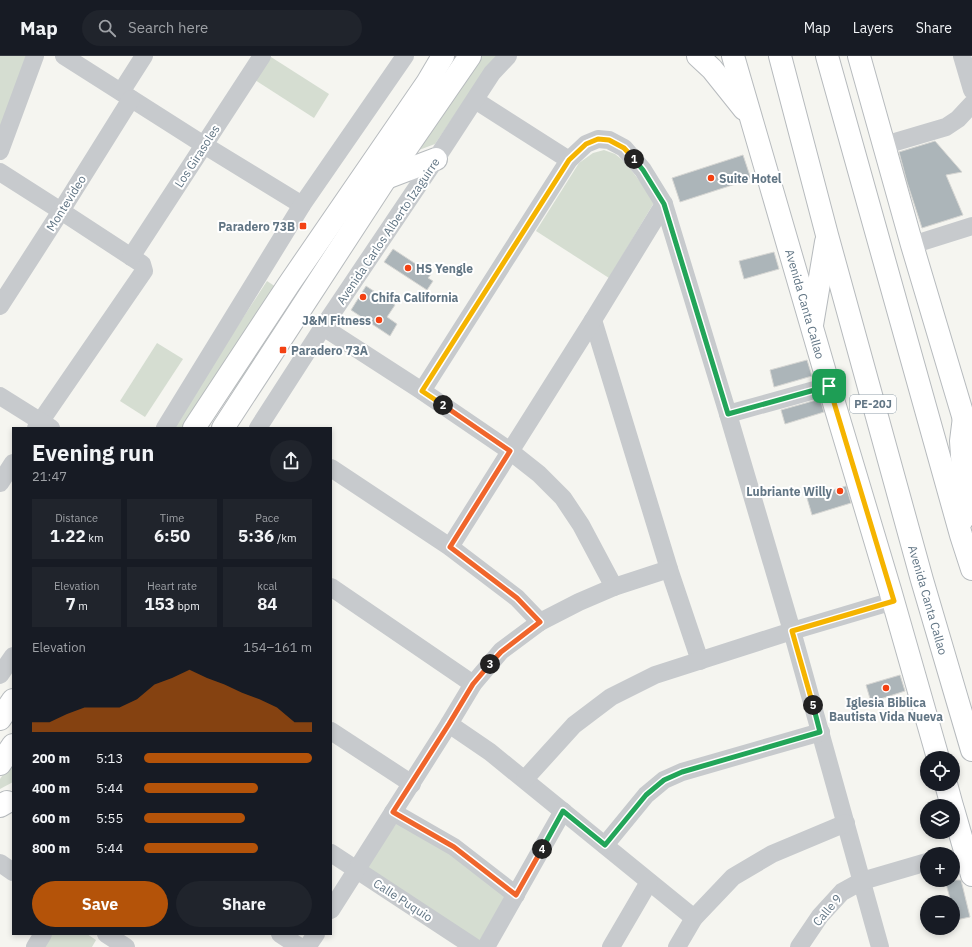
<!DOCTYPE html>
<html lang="en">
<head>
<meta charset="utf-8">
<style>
  :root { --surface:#171b24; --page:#20242c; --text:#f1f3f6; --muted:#9ea1a6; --line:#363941; --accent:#b45309 }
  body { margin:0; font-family:"IBM Plex Sans",sans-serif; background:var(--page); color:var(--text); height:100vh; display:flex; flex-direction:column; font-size:15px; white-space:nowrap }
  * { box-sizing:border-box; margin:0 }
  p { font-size:13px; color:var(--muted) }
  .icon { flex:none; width:22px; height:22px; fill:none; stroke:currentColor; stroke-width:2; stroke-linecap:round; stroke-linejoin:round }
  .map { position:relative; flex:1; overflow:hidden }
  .details { position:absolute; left:12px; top:371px; width:320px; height:508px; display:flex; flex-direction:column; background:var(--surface); border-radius:0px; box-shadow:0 2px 6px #0003 }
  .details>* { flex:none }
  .buttons { position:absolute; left:920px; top:695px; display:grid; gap:8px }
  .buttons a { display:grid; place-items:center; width:40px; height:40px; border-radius:50%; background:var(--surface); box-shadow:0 2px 6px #0003; font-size:20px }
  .pin { position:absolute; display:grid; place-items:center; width:34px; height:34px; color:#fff; margin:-17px; border-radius:8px; box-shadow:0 2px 6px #0006 }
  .km { position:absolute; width:20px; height:20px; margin:-10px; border-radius:50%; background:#222; color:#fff; font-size:11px; line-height:20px; text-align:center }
  .round { display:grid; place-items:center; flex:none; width:42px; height:42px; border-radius:21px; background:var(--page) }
  .head { display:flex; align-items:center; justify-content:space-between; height:68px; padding:0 20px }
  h1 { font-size:22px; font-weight:800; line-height:30px }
  .figures { display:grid; grid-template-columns:repeat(3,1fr); gap:6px; height:68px; padding:4px 20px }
  .figures div { display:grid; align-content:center; border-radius:0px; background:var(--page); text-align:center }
  .figures b { font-size:17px; font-weight:800 }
  .figures small { font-size:11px; font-weight:400 }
  .figures p { font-size:11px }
  .chart { height:112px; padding:8px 20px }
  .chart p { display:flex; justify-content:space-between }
  .chart svg { width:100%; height:72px; margin-top:4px; fill:var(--accent); opacity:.7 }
  .cta { display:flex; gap:8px; margin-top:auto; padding:8px 20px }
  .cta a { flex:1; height:46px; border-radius:24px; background:var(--accent); color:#fff; font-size:16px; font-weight:800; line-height:46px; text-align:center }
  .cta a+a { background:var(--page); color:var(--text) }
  ul { padding:0 20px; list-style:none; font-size:13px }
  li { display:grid; grid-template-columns:64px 48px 1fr; align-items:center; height:30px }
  li i { height:10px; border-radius:5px; background:var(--accent) }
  header { display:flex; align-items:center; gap:24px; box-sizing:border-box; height:56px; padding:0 20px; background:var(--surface); border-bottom:1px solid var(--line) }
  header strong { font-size:19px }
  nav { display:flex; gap:22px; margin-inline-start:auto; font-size:14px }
  .search { width:280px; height:36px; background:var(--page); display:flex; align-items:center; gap:10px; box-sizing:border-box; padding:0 14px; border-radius:22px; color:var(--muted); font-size:15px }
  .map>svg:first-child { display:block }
</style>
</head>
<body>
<header>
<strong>Map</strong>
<div class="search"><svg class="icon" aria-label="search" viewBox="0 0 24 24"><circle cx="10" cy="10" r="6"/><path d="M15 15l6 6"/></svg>Search here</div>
<nav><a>Map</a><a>Layers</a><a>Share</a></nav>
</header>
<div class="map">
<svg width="972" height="891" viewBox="0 0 972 891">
  <rect width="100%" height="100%" fill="#f5f5f0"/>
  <g fill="#d5ddd1">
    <path d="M0,0H31L0,82Z"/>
    <path d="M473,0H499L483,17L435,88L411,97Z"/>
    <path d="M271,1L329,38L314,62L255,24Z"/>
    <path d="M604,94L615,98L625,106L655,145L609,222L536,175L579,107L593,97Z"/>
    <path d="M267,225L276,231L184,372H171Z"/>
    <path d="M290,241L296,245L235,335L229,331Z"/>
    <path d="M157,287L183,303L145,361L120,345Z"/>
    <path d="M13,704V726L0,733V723Z"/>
    <path d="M401,761L507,838L479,886L364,813Z"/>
    <path d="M50,878H87L96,884L92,891H42Z"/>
  </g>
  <g fill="#acb5b9" stroke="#d6d6d3">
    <path d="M935,85L962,116L946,119L963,159L922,172L907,126L899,96Z"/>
    <path d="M743,99L751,123L680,146L672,122Z"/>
    <path d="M393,193L431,218L428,222L433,225L427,234L384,206Z"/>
    <path d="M774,196L779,213L744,223L739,205Z"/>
    <path d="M366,230L395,249L387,261L397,268L390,280L351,254Z"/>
    <path d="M807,304L812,320L774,331L770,314Z"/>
    <path d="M820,343L824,356L785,368L781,354Z"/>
    <path d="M846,430L851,447L812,459L807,442Z"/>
    <path d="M900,619L905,635L871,646L866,629Z"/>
    <path d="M945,824H961L970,861L956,864L953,854V846H951Z"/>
  </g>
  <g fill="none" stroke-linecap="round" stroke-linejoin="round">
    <g stroke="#b7bbbe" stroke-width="24">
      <g id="major">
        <path d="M698,0L712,13L744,53"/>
        <path d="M733,0L829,330L890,534L938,702"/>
        <path d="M859,0L912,189L969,380"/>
        <path d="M386,122L436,103"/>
        <path d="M194,372L289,228L427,27L443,0"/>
        <path d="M223,372L386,122L470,0"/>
        <path d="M0,663L13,644"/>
        <path d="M0,708L13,689"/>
        <path d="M946,728L952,750"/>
        <path d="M0,750L7,746"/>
        <path d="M953,753L972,819"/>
      </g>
    </g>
    <g stroke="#b6babd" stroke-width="24">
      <g id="highway">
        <path d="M780,0L827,179L922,524L972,694"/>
        <path d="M827,0L961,479L972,513"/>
        <path d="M812,269L826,186"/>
        <path d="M962,464L965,444L961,385L964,361"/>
        <path d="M969,809L972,803"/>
      </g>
    </g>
    <g stroke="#c7cacd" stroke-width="18">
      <path d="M64,0L204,89L302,149"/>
      <path d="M962,0L972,34"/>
      <path d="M121,36L144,0"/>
      <path d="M475,44L569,104"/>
      <path d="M885,89L946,71L958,63L972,48"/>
      <path d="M0,95L35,0"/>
      <path d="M0,116L61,155L142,208L144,215L36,372"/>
      <path d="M912,189L972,170"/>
      <path d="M131,201L262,0"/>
      <path d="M0,250L61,155L131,43"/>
      <path d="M593,264L669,513L700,605"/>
      <path d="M323,271L422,335L510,395L539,418L563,442L581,469L614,531"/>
      <path d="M422,335L569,104L586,88L598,83L609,84L624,92L643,114L664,148L728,358L792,575L880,891"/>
      <path d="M0,340L51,372"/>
      <path d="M728,358L829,330"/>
      <path d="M165,372L302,149L405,0"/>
      <path d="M258,372L323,271L436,103L492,17L508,0"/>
      <path d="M331,412L450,491L517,542L540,566"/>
      <path d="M0,427L13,407"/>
      <path d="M450,491L593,264L664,148"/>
      <path d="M331,531L473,628"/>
      <path d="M0,619L13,600"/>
      <path d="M449,668L490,696L694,862"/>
      <path d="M331,675L412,728"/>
      <path d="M525,723L574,669L611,641L655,619L792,575L893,545"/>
      <path d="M393,756L454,791L516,839"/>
      <path d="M605,789L646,739L664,724L682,716L821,676"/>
      <path d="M331,797L474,891"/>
      <path d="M0,807L13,816"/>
      <path d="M331,854L449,668L473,628L501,595L540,566L579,546L614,531L669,513"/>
      <path d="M106,878L126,891"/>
      <path d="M280,878L300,891"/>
      <path d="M35,891L43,878"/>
      <path d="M307,891L316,878"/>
      <path d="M486,891L563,755"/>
      <path d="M611,891L649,826"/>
      <path d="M677,891L694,862L733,821L772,798L846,767"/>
      <path d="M799,891L820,860L842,836L862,825L927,806"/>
    </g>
    <use href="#major" stroke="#fff" stroke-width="22"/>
    <use href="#highway" stroke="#fff" stroke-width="22"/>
  </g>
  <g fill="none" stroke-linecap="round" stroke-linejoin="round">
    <g stroke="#fff" stroke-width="8">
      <path id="split-1" d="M634,103L643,114L664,148L728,358L829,330"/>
    </g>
    <g stroke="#fff" stroke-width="8">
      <path id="split-2" d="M443,349L422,335L569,104L586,88L598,83L609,84L624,92L634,103"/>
    </g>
    <g stroke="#fff" stroke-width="8">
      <path id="split-3" d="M443,349L510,395L450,491L517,542L540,566L501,596L490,608"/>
    </g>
    <g stroke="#fff" stroke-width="8">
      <path id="split-4" d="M490,608L473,628L449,668L393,756L454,791L516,839L542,793"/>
    </g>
    <g stroke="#fff" stroke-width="8">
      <path id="split-5" d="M542,793L563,755L605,789L646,739L664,724L682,716L820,676L813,649"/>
    </g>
    <g stroke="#fff" stroke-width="8">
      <path id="split-6" d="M813,649L792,575L894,545L829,330"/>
    </g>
    <use href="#split-1" stroke="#22a559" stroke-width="5"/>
    <use href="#split-2" stroke="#f5b400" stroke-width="5"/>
    <use href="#split-3" stroke="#f0652b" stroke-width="5"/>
    <use href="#split-4" stroke="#f0652b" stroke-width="5"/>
    <use href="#split-5" stroke="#22a559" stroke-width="5"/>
    <use href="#split-6" stroke="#f5b400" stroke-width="5"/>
  </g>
  <g fill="#f34112" stroke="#fff" stroke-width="1.5">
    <circle cx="711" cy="122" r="4"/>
    <rect x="299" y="166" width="8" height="8" rx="2"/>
    <circle cx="408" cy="212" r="4"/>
    <circle cx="363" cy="241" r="4"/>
    <circle cx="379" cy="264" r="4"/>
    <rect x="279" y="290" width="8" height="8" rx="2"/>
    <circle cx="840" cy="435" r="4"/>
    <circle cx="886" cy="632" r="4"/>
  </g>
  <g text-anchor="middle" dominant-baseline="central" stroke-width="4" stroke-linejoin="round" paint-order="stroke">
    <rect fill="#fff" stroke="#909ea9" stroke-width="1" x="850" y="339" width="46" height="18" rx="3"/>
    <g font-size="11" font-weight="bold" fill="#617584">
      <text x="873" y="348">PE-20J</text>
    </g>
    <g font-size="12" fill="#617584" stroke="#fff">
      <text transform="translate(197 100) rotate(-57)">Los Girasoles</text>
      <text transform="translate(66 147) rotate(-58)">Montevideo</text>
      <text transform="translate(388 175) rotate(-56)">Avenida Carlos Alberto Izaguirre</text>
      <text transform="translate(805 248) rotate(74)">Avenida Canta Callao</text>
      <text transform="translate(928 544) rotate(74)">Avenida Canta Callao</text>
      <text transform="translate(403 844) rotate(33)">Calle Puquio</text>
      <text transform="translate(827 854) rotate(-50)">Calle 9</text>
    </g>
    <g font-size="12" font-weight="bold" fill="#617584" stroke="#fff" text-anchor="start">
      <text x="719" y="122">Suite Hotel</text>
      <text x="295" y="170" text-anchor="end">Paradero 73B</text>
      <text x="416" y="212">HS Yengle</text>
      <text x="371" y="241">Chifa California</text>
      <text x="371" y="264" text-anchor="end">J&amp;M Fitness</text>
      <text x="291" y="294">Paradero 73A</text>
      <text x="832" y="435" text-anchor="end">Lubriante Willy</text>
      <text x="886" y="646" text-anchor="middle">Iglesia Biblica<tspan x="886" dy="14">Bautista Vida Nueva</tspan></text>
    </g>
  </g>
</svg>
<div class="buttons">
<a><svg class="icon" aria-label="locate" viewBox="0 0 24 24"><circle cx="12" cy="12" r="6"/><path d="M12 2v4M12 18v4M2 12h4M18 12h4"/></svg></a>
<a><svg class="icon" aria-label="layers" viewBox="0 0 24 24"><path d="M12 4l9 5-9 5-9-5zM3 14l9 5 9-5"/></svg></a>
<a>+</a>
<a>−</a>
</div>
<div class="pin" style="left:829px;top:330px;background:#1e9e55"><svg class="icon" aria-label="arrive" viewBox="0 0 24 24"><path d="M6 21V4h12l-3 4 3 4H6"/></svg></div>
<b class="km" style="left:634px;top:103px">1</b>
<b class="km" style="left:443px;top:349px">2</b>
<b class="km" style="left:490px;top:608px">3</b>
<b class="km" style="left:542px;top:793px">4</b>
<b class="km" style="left:813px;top:649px">5</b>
<section class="details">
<div class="head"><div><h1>Evening run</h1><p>21:47</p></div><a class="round"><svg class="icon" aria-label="share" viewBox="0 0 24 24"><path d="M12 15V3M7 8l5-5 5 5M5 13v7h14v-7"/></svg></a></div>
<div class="figures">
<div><p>Distance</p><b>1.22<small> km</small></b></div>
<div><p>Time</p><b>6:50</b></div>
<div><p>Pace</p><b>5:36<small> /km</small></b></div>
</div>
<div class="figures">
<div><p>Elevation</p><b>7<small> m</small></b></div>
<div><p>Heart rate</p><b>153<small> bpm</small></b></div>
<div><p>kcal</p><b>84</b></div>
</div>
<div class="chart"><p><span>Elevation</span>154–161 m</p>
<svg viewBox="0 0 160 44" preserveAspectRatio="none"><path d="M0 44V38L10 38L20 33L30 29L40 29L50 29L60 24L70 15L80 11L90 6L100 11L110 15L120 20L130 24L140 29L150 38L160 38V44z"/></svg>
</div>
<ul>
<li><b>200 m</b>5:13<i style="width:100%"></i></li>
<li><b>400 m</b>5:44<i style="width:68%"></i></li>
<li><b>600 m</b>5:55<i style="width:60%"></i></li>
<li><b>800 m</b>5:44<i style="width:68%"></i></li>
</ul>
<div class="cta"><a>Save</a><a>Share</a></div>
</section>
</div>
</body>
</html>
